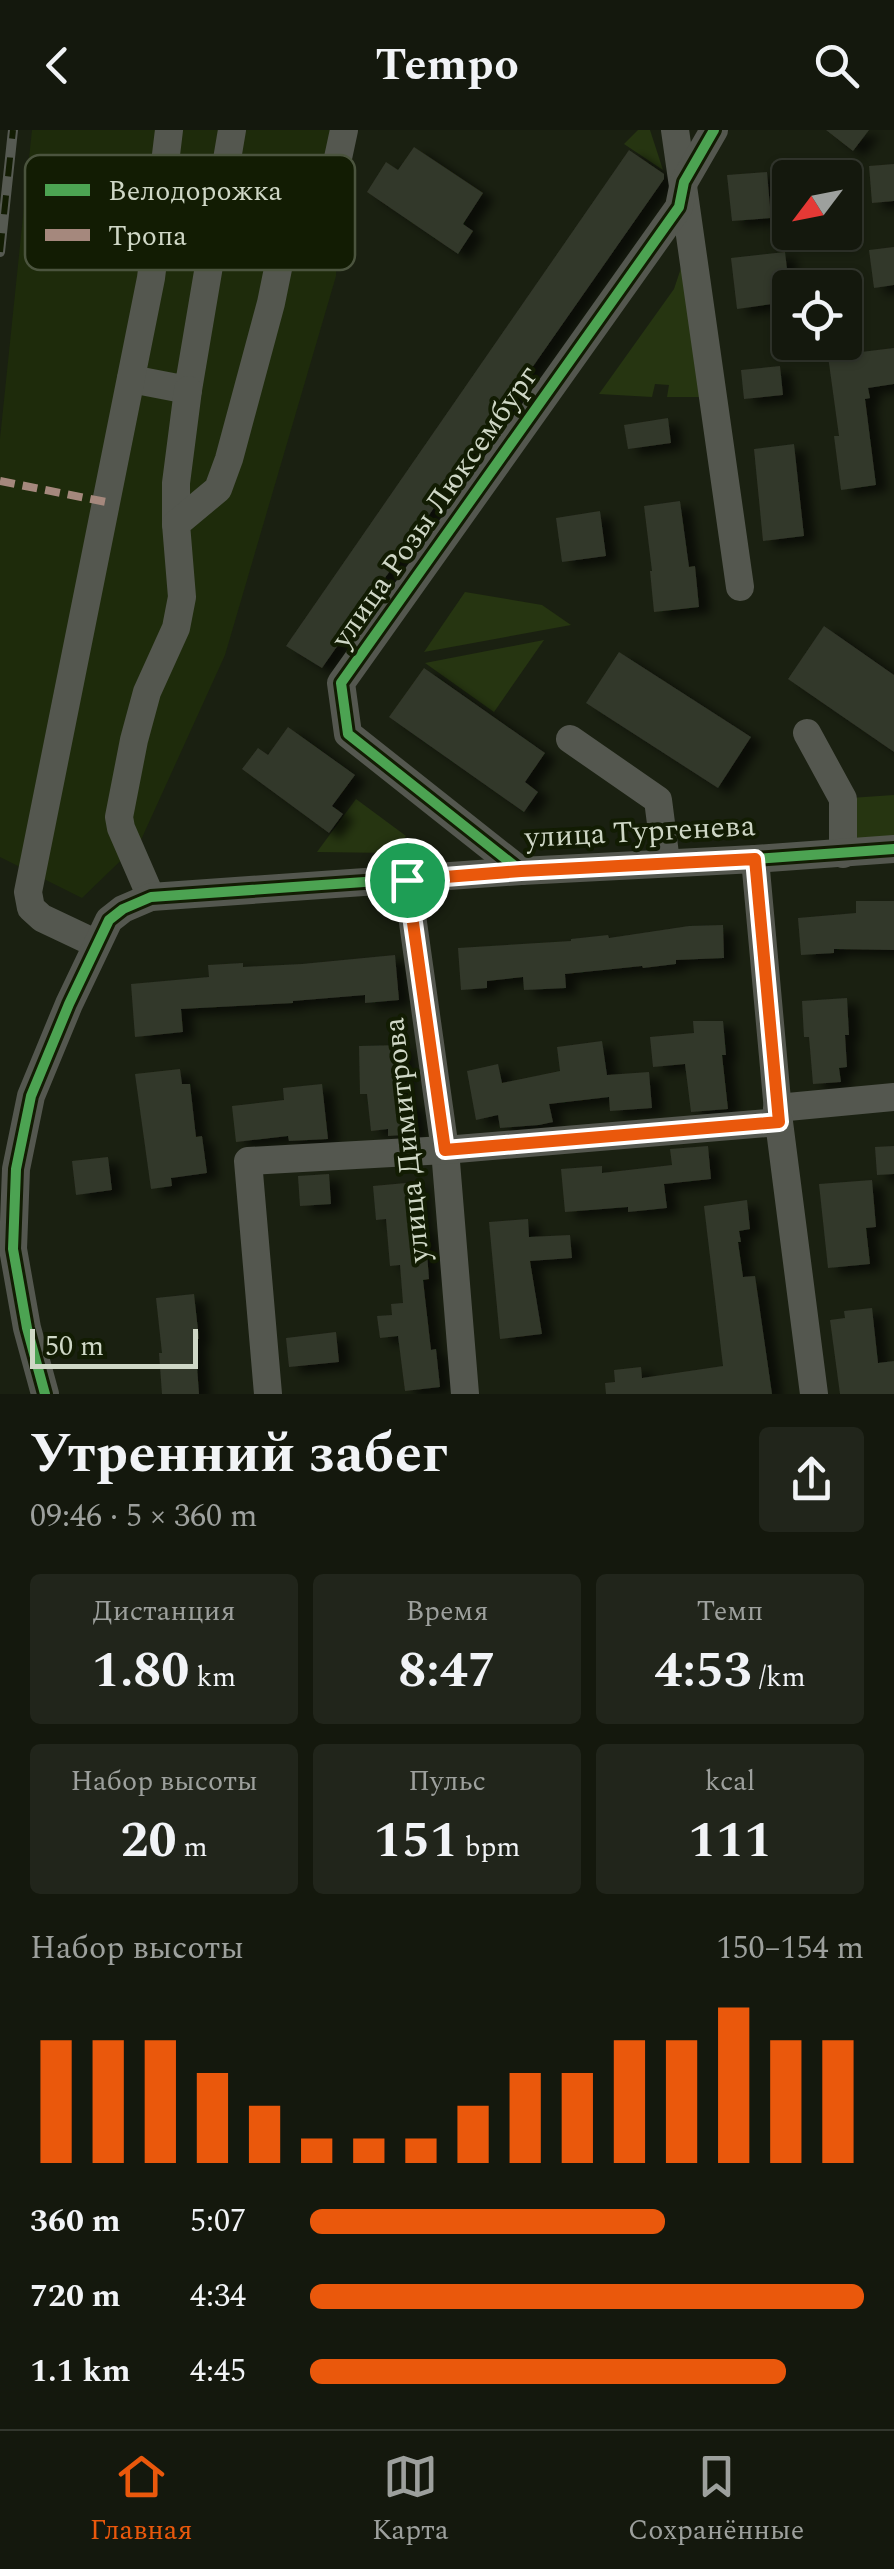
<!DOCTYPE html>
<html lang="ru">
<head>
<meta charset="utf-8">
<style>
  :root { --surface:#14180d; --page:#21251b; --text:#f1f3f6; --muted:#9da09d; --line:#33372e; --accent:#ea580c }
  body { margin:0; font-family:Spectral,serif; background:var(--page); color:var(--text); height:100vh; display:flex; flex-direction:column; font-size:38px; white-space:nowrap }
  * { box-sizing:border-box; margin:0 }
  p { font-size:32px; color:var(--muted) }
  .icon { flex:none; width:55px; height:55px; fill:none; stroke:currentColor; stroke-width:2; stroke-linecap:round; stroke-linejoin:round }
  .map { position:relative; height:1264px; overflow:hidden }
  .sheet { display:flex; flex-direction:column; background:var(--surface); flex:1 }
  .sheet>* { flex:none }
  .needle { width:65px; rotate:238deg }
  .controls { position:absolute; left:772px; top:30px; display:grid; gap:20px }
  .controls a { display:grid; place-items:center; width:90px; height:90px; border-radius:10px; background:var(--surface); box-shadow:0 2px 8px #0004,0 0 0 2px var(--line); font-size:50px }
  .scale { position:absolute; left:30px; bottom:25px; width:168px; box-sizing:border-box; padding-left:10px; border:5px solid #cfd7c6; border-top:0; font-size:28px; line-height:35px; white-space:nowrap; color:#cfd7c6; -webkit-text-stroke:8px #121c03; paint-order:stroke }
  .pin { position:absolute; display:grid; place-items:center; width:85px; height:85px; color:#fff; margin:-42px; border:5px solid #fff; border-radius:50%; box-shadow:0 2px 10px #0007 }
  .round { display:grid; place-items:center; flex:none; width:105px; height:105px; border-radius:10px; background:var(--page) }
  .summary { display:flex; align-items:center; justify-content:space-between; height:170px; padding:0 30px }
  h1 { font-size:55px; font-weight:700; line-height:75px }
  .stats { display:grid; grid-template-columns:repeat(3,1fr); gap:15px; height:170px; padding:10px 30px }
  .stats div { display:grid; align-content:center; border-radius:10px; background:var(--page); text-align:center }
  .stats b { font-size:50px; font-weight:700 }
  .stats small { font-size:28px; font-weight:400 }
  .stats p { font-size:28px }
  .chart { height:280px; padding:20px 30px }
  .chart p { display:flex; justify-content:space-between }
  .chart svg { width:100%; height:180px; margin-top:10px; stroke:var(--accent); stroke-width:6 }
  ul { padding:0 30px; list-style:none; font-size:32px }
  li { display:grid; grid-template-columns:160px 120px 1fr; align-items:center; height:75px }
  li i { height:25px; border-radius:12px; background:var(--accent) }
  header { display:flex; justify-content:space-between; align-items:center; height:130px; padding:0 30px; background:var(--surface); font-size:45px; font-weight:700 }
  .menu { display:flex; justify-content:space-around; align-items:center; height:140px; border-top:2px solid var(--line); background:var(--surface); font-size:28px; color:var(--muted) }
  .menu a { display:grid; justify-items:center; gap:5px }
  .menu .selected { color:var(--accent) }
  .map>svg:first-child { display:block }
</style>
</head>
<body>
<header><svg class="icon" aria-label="back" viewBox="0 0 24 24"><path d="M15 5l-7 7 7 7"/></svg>Tempo<svg class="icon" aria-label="search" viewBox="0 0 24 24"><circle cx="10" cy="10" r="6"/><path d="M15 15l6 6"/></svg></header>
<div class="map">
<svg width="894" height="1264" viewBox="0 0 894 1264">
  <defs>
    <filter id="shadow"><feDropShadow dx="11" dy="6" stdDeviation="5" flood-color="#0009"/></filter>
  </defs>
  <rect width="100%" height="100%" fill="#1a2011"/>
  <path fill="#1e2b0b" d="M32,0H341L336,146L225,525L140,712L82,768L0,727V309Z"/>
  <g fill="#263511">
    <path d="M638,0H650L663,40L624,14Z"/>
    <path d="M687,120L703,267H667L669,255L655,254L652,267L599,264L674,159Z"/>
    <path d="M465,462L542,475L571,495L424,522Z"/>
    <path d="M544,510L494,582L425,533Z"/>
    <path d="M894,665V711L853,713L850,668Z"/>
    <path d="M356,669L406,706L394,723L317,722Z"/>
  </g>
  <g fill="#32372a" filter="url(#shadow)">
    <path d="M826,0H869L853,21Z"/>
    <path d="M414,17L483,63L463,94L473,101L458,124L367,62L386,32L398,40Z"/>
    <path d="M629,20L664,44V49L322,538L286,516Z"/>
    <path d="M894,34V71L872,73L869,36Z"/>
    <path d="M767,42L771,88L732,91L727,45Z"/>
    <path d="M894,117V155L874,158L869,120Z"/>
    <path d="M785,122L788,148L777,149L779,173L737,179L731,128Z"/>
    <path d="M894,218V254L868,258L870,268L865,269L876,355L841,360L834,306H839L828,226Z"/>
    <path d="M780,236L783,265L744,269L741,240Z"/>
    <path d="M668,288L671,313L628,319L624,295Z"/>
    <path d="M794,314L804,406L763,411L754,319Z"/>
    <path d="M680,371L689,437L695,436L699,477L654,482L650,441H652L644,376Z"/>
    <path d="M600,381L606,426L562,432L556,388Z"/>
    <path d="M824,496L894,545V622L788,549Z"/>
    <path d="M619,522L751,607L718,658L586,573Z"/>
    <path d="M424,538L545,623L525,652L538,662L524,682L389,587Z"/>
    <path d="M288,597L355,645L332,676L343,684L329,703L242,639L258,618L268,625Z"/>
    <path d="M856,771H894V820L834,819V823L801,825L798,788L856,783Z"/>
    <path d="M723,795L724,828L676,830V834L643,838L642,836L565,844L566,858L524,860L523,847L487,851V858L461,860L458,818L571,811V809L608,805L609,808L689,796Z"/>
    <path d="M395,825L399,870L365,873V865L293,871V873L181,879L183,902L135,907L131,854L209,847L208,835L243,833V837L302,834Z"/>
    <path d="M847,868L849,905H845L847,937L839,938L841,952L813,954L809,907H804L802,871Z"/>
    <path d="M693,891H723L726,925H722L728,979L691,982L685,934L653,937L650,907L694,903Z"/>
    <path d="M602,911L607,945L649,942L652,978L610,981L609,967L549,974L553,992L539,995L500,998L498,985L476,990L467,941L498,934L502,953L560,941L557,917Z"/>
    <path d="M402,915L404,973L412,972L416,1004L388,1006V999L371,1001L367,964H360L359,916Z"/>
    <path d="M180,939L182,954H190L196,1007L202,1006L207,1043L171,1048L172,1056L151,1059L135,944Z"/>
    <path d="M322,954L328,1009L289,1011L288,1006L236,1012L232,976L284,970L283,958Z"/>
    <path d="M708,1016L711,1049L664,1054L667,1078L628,1082V1077L565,1082L561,1039L602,1036V1043L672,1035L670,1019Z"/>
    <path d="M894,1016V1044L877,1045L875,1017Z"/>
    <path d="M108,1027L112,1060L76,1065L72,1031Z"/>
    <path d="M329,1044L331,1074L300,1076L298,1046Z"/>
    <path d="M872,1050L876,1097L866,1098L870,1134L828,1138L819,1054Z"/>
    <path d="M417,1052L421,1098L425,1097L429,1149L423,1150L431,1220L436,1219L440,1257L405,1261L398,1206L380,1208L377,1186L392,1185L391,1174L403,1173L400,1135L390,1136L386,1089L376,1090L373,1056Z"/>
    <path d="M747,1070L750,1099L739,1101L741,1112H738L743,1147L755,1146L772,1264H606L605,1253L615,1252L614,1240L641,1237L642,1248L723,1236L704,1076Z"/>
    <path d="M528,1089L529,1107L570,1105L572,1128L530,1131L542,1204L500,1209L489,1092Z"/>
    <path d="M194,1164L199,1209H195L199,1264H162L159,1223H162L156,1168Z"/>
    <path d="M872,1178L878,1233L894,1231V1264H840L830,1190L845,1188L844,1181Z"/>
    <path d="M336,1202L339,1232L289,1237L286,1208Z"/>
  </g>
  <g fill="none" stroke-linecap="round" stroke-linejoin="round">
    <g stroke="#54574f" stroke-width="28">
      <path d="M675,0L740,457"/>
      <path d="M131,249L188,260L232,0"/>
      <path d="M176,394V353L188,260"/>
      <path d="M807,603L843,669V724"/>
      <path d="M570,609L658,670L666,732"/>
      <path d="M755,729L779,992L814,1264"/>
      <path d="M521,741L348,604L341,553L679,77L684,52L714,0"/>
      <path d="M407,750L445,1020L465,1264"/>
      <path d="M151,767L121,698L119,687L134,610L147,562L176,498L182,467L176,394L218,359L229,329L271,173L288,90L296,77L325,56L335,42L344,0"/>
      <path d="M97,814L42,788L31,778L28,762L151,148L169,0"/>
      <path d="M777,978L894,967"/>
      <path d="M45,1264L27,1198L13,1119L16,1039L31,966L69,874L109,790L123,779L151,767L521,741L755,729L894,719"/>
      <path d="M268,1264L248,1031L445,1020L779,992"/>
    </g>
    <g stroke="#565a52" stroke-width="10">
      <path id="rail" d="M0,122L13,0"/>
    </g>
    <use href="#rail" stroke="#121c03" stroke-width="6" stroke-dasharray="19" stroke-linecap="butt"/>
    <path stroke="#a5887d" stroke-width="8" stroke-dasharray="15 8" stroke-linecap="butt" d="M0,351L106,372"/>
    <g stroke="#121c03" stroke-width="16">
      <g id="cycleway">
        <path d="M521,741L348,604L341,553L679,77L684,52L714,0"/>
        <path d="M45,1264L27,1198L13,1119L16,1039L31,966L69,874L109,790L123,779L151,767L521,741L755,729L894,719"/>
      </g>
    </g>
    <use href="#cycleway" stroke="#4ca352" stroke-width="10"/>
  </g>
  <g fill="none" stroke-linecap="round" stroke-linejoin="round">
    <g stroke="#fff" stroke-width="20">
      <path id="route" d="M755,729L779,992L445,1020L407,750L521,741Z"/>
    </g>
    <use href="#route" stroke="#ea580c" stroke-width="12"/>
  </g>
  <g text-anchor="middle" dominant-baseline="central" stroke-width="8" stroke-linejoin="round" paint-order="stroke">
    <g font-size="30" fill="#cfd7c6" stroke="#121c03">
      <text transform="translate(435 377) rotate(-55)">улица Розы Люксембург</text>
      <text transform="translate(640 702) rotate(-3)">улица Тургенева</text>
      <text transform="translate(407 1010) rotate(-96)">улица Димитрова</text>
    </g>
  </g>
  <rect x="25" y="25" width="330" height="115" rx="15" fill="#121c03" stroke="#4b543e" stroke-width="2.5"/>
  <rect x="45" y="54" width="45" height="12" fill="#4ca352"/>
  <rect x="45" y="99" width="45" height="12" fill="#a5887d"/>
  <g font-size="28" fill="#cfd7c6">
    <text x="108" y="70">Велодорожка</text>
    <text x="108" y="115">Тропа</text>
  </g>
</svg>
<div class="controls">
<a><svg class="needle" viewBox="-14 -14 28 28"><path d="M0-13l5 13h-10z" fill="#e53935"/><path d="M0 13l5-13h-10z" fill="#9da09d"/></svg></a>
<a><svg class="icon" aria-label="locate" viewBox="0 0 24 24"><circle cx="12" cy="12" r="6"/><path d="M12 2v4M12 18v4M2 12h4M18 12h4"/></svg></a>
</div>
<div class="scale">50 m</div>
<div class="pin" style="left:407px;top:750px;background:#1e9e55"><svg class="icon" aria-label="arrive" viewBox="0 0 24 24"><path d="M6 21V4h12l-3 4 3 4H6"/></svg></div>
</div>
<section class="sheet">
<div class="summary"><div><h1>Утренний забег</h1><p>09:46 · 5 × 360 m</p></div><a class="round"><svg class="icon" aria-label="share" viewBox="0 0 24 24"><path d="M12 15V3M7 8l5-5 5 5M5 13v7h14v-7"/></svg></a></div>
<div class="stats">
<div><p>Дистанция</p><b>1.80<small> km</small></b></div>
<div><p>Время</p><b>8:47</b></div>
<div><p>Темп</p><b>4:53<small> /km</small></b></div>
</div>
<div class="stats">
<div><p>Набор высоты</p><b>20<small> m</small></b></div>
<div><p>Пульс</p><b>151<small> bpm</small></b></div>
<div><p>kcal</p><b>111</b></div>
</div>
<div class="chart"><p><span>Набор высоты</span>150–154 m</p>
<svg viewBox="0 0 160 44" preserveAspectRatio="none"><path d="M5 44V14M15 44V14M25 44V14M35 44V22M45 44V30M55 44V38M65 44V38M75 44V38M85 44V30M95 44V22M105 44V22M115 44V14M125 44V14M135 44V6M145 44V14M155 44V14"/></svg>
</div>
<ul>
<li><b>360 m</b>5:07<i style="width:64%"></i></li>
<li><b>720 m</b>4:34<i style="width:100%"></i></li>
<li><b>1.1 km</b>4:45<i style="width:86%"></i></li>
</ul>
</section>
<nav class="menu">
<a class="selected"><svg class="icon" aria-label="home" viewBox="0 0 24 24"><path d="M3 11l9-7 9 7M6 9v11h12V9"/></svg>Главная</a>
<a><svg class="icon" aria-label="map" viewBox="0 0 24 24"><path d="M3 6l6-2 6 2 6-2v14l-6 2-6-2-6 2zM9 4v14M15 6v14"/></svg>Карта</a>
<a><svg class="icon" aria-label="saved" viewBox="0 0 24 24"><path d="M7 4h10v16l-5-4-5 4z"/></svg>Сохранённые</a>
</nav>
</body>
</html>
